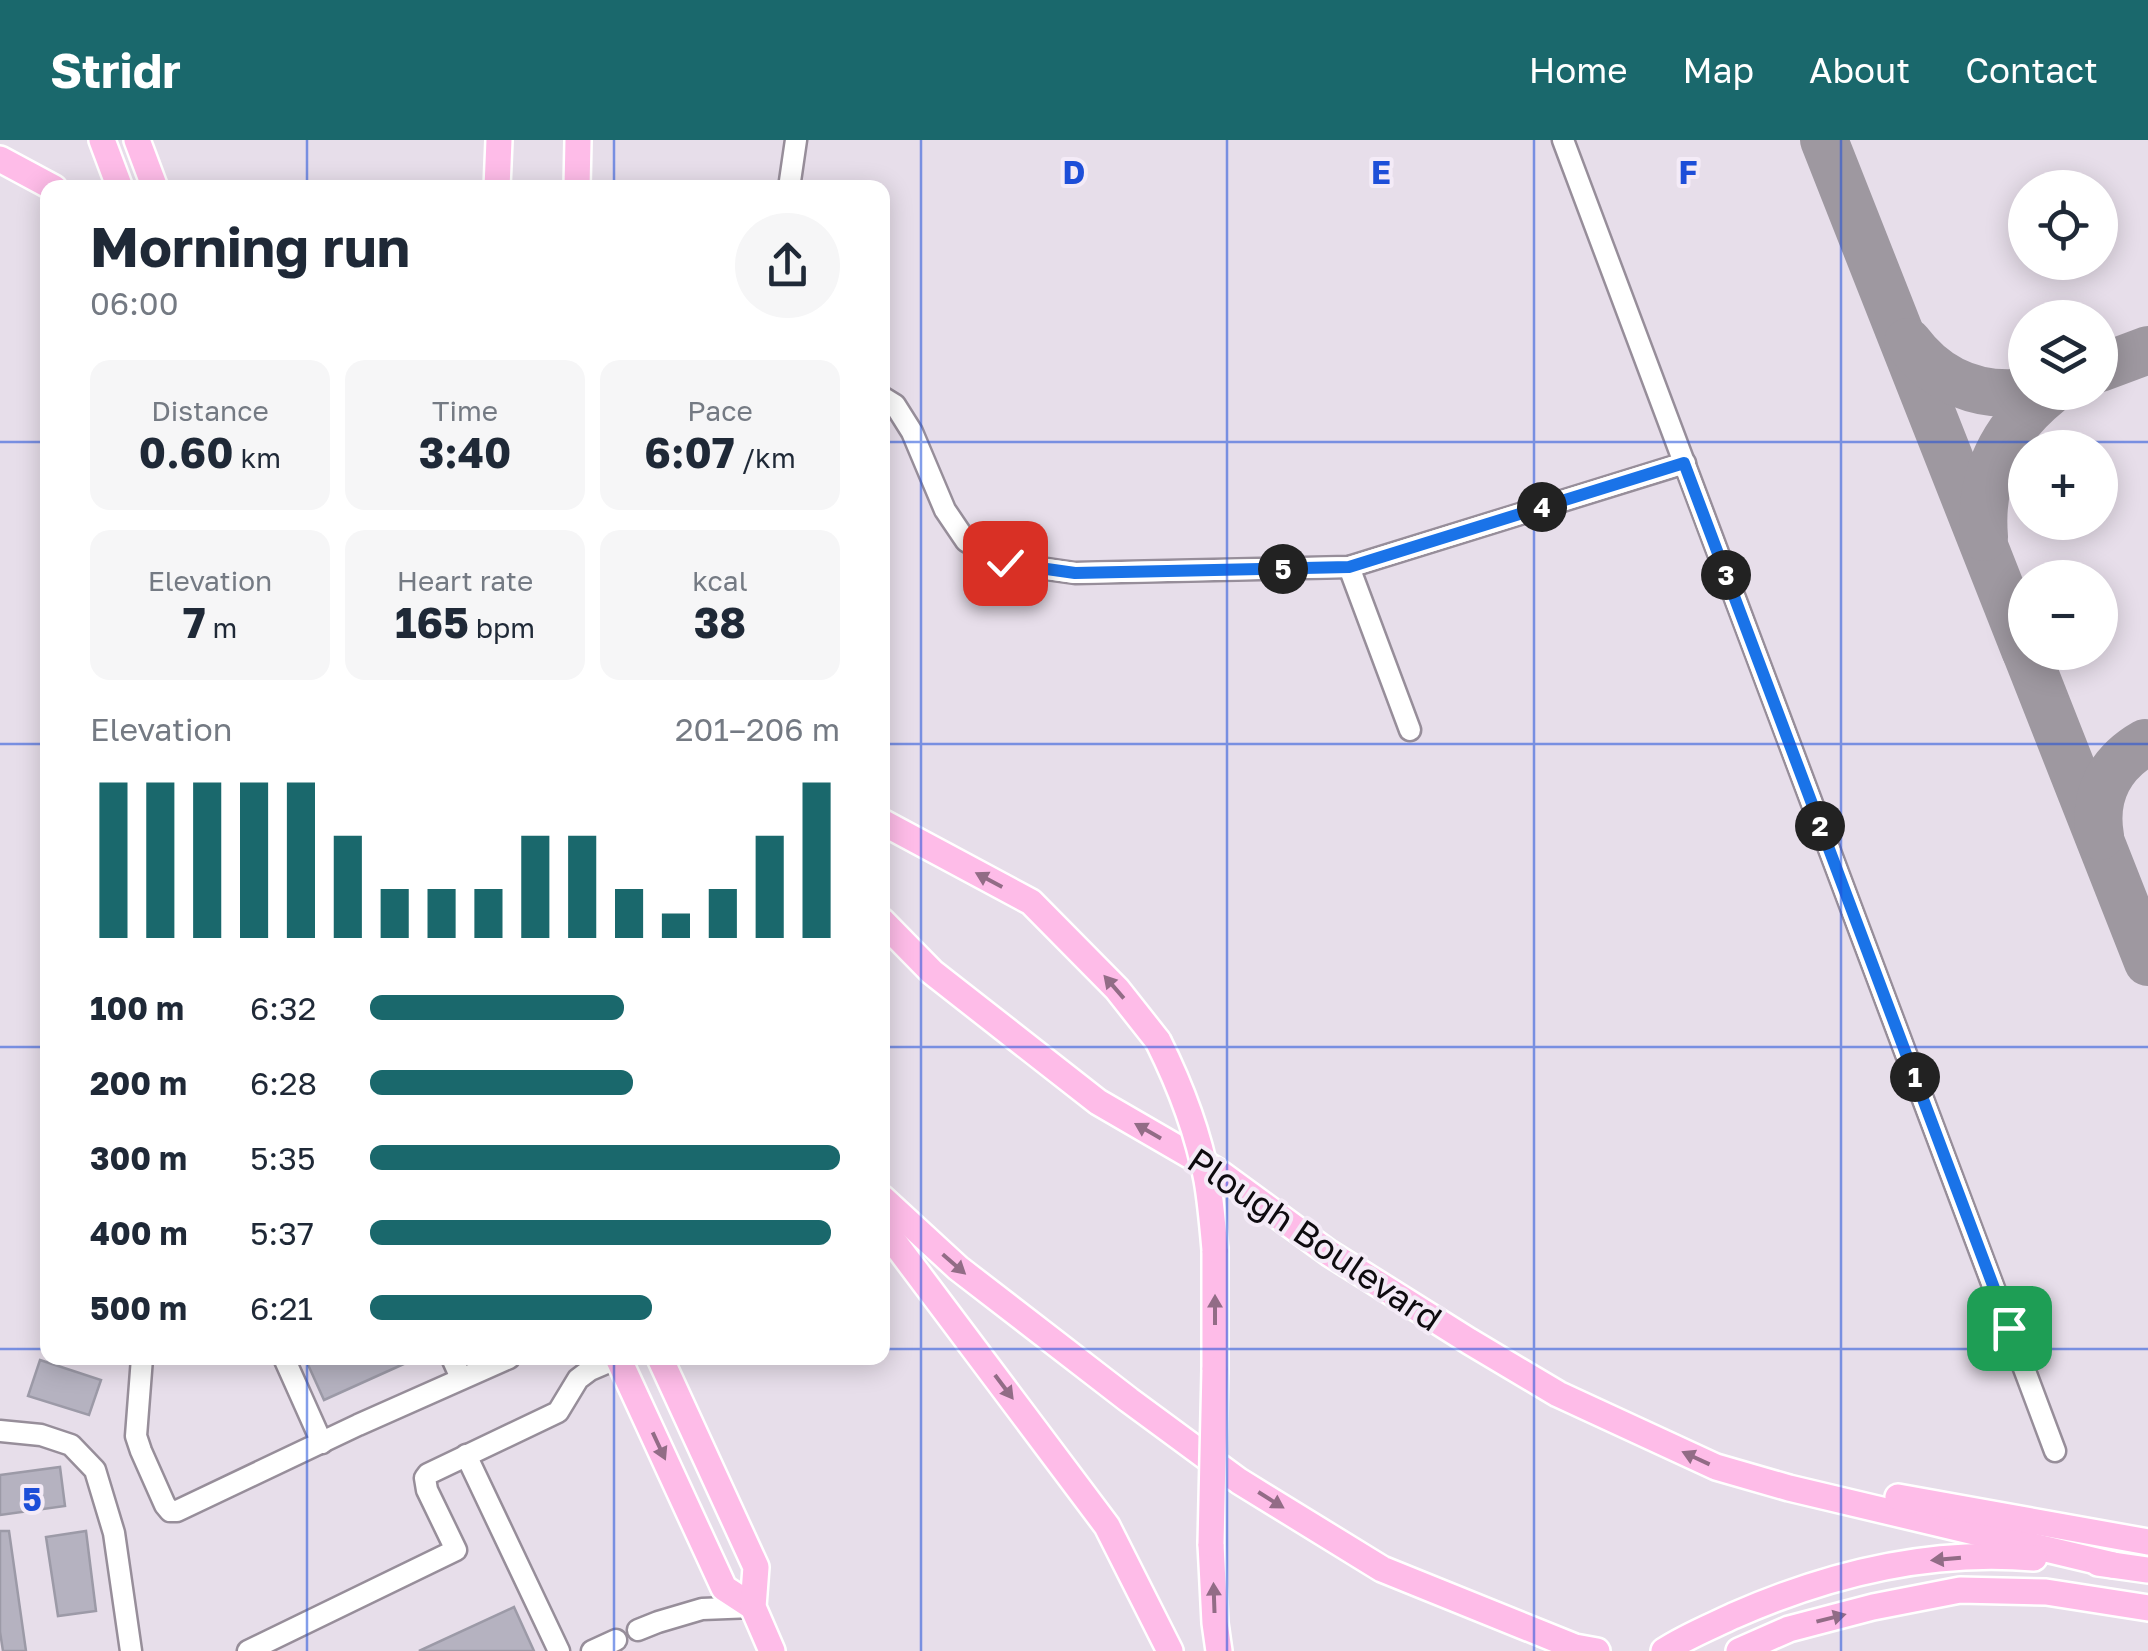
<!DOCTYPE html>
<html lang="en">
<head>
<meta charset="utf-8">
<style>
  :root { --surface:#fff; --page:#f6f6f7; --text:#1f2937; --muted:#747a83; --accent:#1a686c }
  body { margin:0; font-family:"Golos Text",sans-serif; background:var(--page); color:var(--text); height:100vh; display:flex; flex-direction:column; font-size:38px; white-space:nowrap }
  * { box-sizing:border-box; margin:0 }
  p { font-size:32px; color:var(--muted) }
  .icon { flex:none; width:55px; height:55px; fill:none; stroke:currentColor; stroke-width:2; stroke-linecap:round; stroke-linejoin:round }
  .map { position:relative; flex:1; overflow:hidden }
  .sheet { position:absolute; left:40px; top:40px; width:850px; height:1185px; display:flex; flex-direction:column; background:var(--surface); border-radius:20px; box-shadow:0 5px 25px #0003 }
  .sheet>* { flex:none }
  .tools { position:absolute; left:2008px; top:30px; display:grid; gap:20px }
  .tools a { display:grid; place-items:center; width:110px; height:110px; border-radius:50%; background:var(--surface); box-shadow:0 5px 25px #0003; font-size:50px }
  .pin { position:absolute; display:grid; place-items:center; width:85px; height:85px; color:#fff; margin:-42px; border-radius:20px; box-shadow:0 5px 15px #0006 }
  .km { position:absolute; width:50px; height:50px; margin:-25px; border-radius:50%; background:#222; color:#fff; font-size:28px; line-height:50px; text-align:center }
  .round { display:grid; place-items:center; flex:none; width:105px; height:105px; border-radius:52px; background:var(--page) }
  .summary { display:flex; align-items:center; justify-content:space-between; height:170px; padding:0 50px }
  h1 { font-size:55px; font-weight:700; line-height:75px }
  .figures { display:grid; grid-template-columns:repeat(3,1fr); gap:15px; height:170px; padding:10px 50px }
  .figures div { display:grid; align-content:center; border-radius:20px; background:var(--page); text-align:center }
  .figures b { font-size:42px; font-weight:700 }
  .figures small { font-size:28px; font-weight:400 }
  .figures p { font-size:28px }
  .chart { height:280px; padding:20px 50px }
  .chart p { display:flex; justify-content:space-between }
  .chart svg { width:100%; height:180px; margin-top:10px; stroke:var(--accent); stroke-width:6 }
  ul { padding:0 50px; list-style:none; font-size:32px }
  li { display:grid; grid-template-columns:160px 120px 1fr; align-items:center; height:75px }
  li i { height:25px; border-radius:12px; background:var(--accent) }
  header { display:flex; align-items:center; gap:60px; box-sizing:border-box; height:140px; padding:0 50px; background:var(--accent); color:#fff }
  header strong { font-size:48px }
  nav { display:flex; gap:55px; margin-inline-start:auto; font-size:35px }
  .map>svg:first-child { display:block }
</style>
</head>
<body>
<header>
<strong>Stridr</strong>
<nav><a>Home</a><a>Map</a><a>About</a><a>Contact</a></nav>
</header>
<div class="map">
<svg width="2148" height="1511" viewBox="0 0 2148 1511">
  <rect width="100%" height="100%" fill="#e7deea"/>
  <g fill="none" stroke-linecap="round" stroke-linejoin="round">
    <g stroke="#9e98a0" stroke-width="48">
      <path d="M1824,0L2025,510"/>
      <path d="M1908,202C1937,241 1979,258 2027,252"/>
      <path d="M2100,228L2148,210"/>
      <path d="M1984,397C1979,336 2002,290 2049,252"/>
      <path d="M2026,512L2148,822"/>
      <path d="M2100,696C2093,655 2110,623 2145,603"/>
    </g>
  </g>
  <g fill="#b5b2c0" stroke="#9c9aa7" stroke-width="2.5">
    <path d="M305,1218H417L324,1260Z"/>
    <path d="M40,1220L101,1240L89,1275L28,1256Z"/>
    <path d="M60,1327L65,1366L0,1375V1335Z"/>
    <path d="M0,1391H9L26,1511H3L0,1492Z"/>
    <path d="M86,1391L96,1471L58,1476L46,1397Z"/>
    <path d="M514,1467L534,1511H419Z"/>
  </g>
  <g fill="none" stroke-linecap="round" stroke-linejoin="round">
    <g stroke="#978e9a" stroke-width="25">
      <g id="minor">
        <path d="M1563,0L2055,1311"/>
        <path d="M789,48L796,0"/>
        <path d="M882,257L895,265L912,292L945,370L966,401L1005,423L1075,433L1349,427L1685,323"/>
        <path d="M1349,427L1410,590"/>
        <path d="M142,1218L136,1296L141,1311L165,1365L170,1371H177L358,1285L509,1218"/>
        <path d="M284,1218L322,1303"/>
        <path d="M452,1218L461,1238"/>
        <path d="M0,1291L41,1295L71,1305L95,1330L114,1393L131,1511"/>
        <path d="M466,1315L559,1511"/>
        <path d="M638,1490L658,1482L702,1469L753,1467"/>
        <path d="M248,1511L456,1410L427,1350L425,1338L428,1334L558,1272L578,1239L590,1230L618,1218"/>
        <path d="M592,1511L616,1500"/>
      </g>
    </g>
    <g stroke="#fff" stroke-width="30">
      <g id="major">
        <path d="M102,0L120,48"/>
        <path d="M137,0L155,48"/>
        <path d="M0,19L54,48"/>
        <path d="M497,48L499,0"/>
        <path d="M577,48L578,0"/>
        <path d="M882,682L1031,762L1117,849L1158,901"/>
        <path d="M882,781L932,832L1098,962L1217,1031L1329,1113L1469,1201L1558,1254L1716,1327L1789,1348L2113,1425"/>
        <path d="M882,1058L958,1128L1129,1260L1239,1341L1382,1429L1575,1507L1597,1511"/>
        <path d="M882,1086L1107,1386L1170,1511"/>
        <path d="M618,1218L724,1448L753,1467"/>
        <path d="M660,1218L756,1427L753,1467L772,1511"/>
        <path d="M1215,1230V1110"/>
        <path d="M1898,1357L2148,1402"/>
        <path d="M1211,1404L1215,1483L1219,1511"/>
        <path d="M2098,1423L2148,1430"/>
        <path d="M1664,1511C1685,1497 1710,1487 1733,1476C1828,1434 1930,1409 2034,1418"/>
        <path d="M1739,1511L1789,1489L1873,1467L1960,1450L2046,1452L2148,1468"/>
      </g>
    </g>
    <use href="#minor" stroke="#fff" stroke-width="20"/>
    <use href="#major" stroke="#febce8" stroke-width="25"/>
    <g stroke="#fff" stroke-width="30" stroke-linecap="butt">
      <g id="major-bridge">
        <path d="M1158,901C1180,945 1198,992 1207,1040C1211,1063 1213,1087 1215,1110"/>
        <path d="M1211,1404L1215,1230"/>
      </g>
    </g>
    <use href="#major-bridge" stroke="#febce8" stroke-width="25"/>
  </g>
  <defs><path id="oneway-solid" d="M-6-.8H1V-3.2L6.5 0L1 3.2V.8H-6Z" transform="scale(2.5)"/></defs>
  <g fill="#926c86">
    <use href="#oneway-solid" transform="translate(989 740) rotate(-152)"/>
    <use href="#oneway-solid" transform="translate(1114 847) rotate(-131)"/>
    <use href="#oneway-solid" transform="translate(1148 991) rotate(-150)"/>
    <use href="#oneway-solid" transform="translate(954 1124) rotate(41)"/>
    <use href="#oneway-solid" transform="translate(1215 1170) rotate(-90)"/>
    <use href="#oneway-solid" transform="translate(1004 1247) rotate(53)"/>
    <use href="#oneway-solid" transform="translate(659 1306) rotate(65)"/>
    <use href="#oneway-solid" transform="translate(1696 1318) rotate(-155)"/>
    <use href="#oneway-solid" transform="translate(1271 1360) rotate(32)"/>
    <use href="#oneway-solid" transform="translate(1946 1419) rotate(175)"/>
    <use href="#oneway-solid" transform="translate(1214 1458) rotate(-92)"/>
    <use href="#oneway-solid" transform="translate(1831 1478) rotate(-14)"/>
  </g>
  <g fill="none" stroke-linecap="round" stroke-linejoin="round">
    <g stroke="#fff" stroke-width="20">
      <path id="route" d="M1005,423L1075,433L1349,427L1684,323L2009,1188"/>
    </g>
    <use href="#route" stroke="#1a73e8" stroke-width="12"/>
  </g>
  <path fill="none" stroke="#1d4ed8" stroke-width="2.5" stroke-opacity="0.55" d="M307,0V48M614,0V48M921,0V1511M1227,0V1511M1534,0V1511M1841,0V1511M0,302H48M882,302H2148M0,604H48M882,604H2148M0,907H48M882,907H2148M0,1209H48M882,1209H2148M307,1218V1511M614,1218V1511"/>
  <g text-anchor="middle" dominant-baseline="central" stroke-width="8" stroke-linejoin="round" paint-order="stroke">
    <g font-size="35" fill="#0e0b0f" stroke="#f4ebf7">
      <text transform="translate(1315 1099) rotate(34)">Plough Boulevard</text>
    </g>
  </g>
  <g font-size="32" text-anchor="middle" font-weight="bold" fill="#1d4ed8" stroke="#f4ebf7" stroke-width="8" stroke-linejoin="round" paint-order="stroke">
    <text x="1074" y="44">D</text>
    <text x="1381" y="44">E</text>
    <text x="1688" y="44">F</text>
    <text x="32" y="1371">5</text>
  </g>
</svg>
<div class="tools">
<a><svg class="icon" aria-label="locate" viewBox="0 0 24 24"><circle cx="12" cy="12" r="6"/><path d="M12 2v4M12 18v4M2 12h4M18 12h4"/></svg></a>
<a><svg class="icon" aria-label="layers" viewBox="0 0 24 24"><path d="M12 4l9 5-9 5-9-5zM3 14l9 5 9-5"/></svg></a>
<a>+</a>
<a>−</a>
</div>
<div class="pin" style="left:2009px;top:1188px;background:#1e9e55"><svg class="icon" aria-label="arrive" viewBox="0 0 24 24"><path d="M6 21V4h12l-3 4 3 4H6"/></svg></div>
<div class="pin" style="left:1005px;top:423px;background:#d93025"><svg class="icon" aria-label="check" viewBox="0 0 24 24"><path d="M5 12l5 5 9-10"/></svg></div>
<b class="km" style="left:1915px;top:937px">1</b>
<b class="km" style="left:1820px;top:686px">2</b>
<b class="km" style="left:1726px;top:435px">3</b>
<b class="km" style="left:1542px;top:367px">4</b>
<b class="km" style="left:1283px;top:429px">5</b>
<section class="sheet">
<div class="summary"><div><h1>Morning run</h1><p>06:00</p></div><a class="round"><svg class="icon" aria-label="share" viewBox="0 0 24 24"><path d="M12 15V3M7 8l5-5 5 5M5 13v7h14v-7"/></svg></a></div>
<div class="figures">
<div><p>Distance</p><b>0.60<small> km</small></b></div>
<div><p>Time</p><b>3:40</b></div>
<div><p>Pace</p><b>6:07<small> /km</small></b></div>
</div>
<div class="figures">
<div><p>Elevation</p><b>7<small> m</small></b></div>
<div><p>Heart rate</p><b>165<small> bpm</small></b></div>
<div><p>kcal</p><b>38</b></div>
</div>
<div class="chart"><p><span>Elevation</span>201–206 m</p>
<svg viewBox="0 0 160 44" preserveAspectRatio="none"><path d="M5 44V6M15 44V6M25 44V6M35 44V6M45 44V6M55 44V19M65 44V32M75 44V32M85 44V32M95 44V19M105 44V19M115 44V32M125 44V38M135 44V32M145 44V19M155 44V6"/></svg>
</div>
<ul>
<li><b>100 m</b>6:32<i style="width:54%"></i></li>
<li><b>200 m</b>6:28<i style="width:56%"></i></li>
<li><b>300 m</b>5:35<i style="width:100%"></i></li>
<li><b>400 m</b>5:37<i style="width:98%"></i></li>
<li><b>500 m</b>6:21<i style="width:60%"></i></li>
</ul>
</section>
</div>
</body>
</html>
